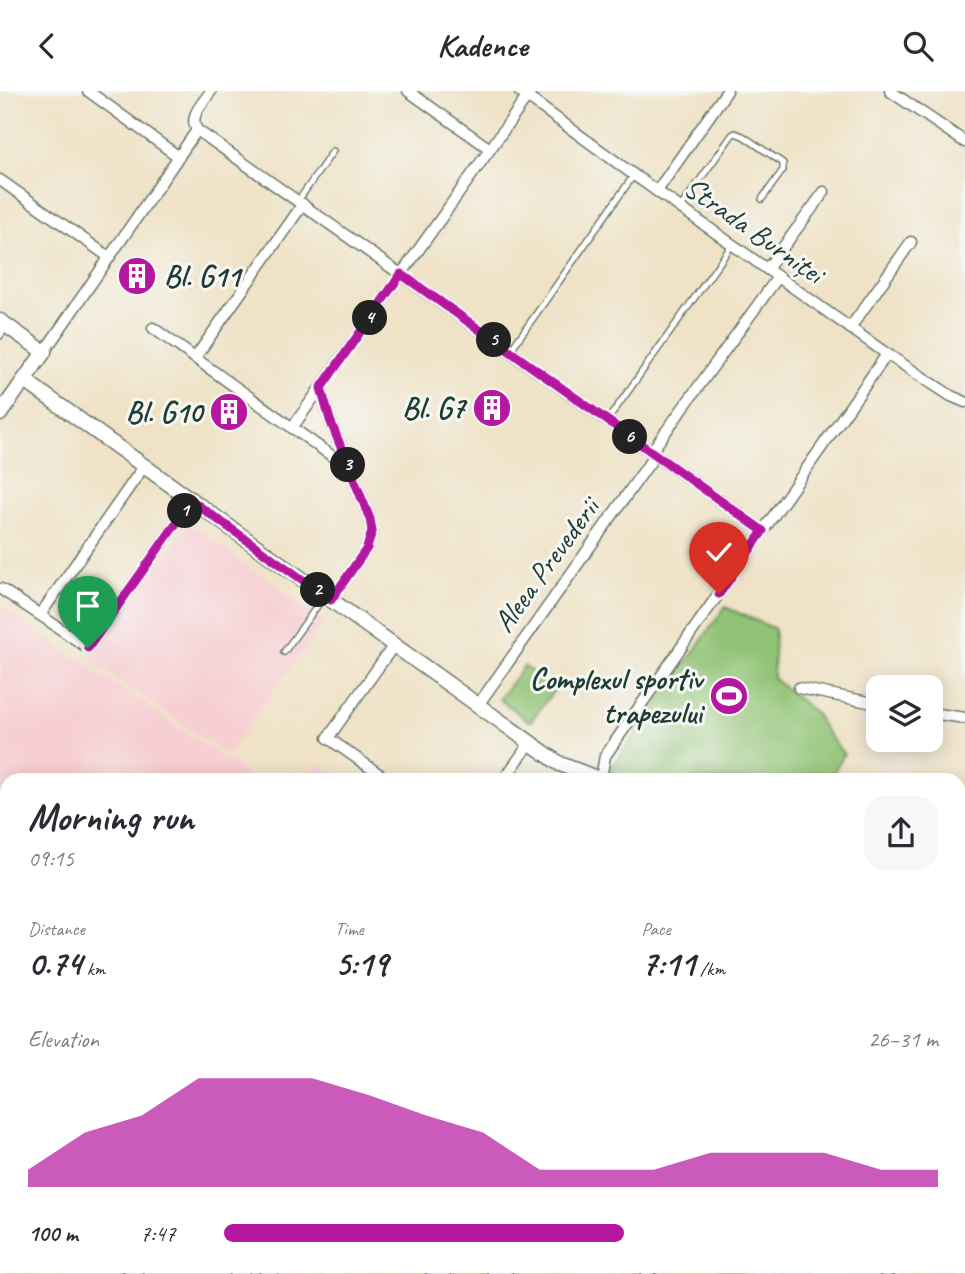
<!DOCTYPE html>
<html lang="en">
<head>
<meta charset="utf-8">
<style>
  :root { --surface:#fff; --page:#f7f7f7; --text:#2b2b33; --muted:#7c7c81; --accent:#b5179e }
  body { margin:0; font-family:Caveat,sans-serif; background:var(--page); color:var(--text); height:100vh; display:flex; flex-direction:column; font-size:26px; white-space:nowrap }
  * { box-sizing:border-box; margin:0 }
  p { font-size:23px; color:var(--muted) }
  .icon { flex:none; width:38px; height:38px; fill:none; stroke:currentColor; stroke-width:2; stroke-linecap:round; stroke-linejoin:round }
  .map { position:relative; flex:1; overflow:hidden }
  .drawer { position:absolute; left:0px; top:682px; width:966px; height:500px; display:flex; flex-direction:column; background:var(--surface); border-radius:21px 21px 0 0; box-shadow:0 4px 18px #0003 }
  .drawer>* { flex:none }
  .fabs { position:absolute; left:866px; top:584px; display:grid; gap:14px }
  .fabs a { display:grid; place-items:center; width:77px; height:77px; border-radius:14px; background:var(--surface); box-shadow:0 4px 18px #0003; font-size:35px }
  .pin { position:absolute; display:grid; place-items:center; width:60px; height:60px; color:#fff; margin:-72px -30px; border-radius:50% 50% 50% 0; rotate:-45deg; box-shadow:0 0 7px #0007 }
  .pin .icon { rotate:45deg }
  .km { position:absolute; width:35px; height:35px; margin:-18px; border-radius:50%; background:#222; color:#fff; font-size:19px; line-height:35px; text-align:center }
  .round { display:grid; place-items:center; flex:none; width:74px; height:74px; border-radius:21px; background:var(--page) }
  .head { display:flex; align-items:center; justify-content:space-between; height:119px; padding:0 28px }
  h1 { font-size:38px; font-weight:600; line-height:52px }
  .stats { display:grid; grid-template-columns:repeat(3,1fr); gap:10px; height:119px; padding:7px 28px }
  .stats div { display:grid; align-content:center }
  .stats b { font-size:35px; font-weight:600 }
  .stats small { font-size:19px; font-weight:400 }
  .stats p { font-size:19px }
  .chart { height:196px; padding:14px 28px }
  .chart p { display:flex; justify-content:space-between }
  .chart svg { width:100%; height:126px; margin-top:7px; fill:var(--accent); opacity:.7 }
  ul { padding:0 28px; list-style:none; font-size:23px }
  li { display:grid; grid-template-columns:112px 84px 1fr; align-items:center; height:52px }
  li i { height:18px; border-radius:9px; background:var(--accent) }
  header { display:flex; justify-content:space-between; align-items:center; height:91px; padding:0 28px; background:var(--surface); font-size:32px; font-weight:600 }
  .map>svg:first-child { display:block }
</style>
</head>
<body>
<header><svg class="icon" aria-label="back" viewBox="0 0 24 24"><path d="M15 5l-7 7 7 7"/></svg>Kadence<svg class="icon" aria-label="search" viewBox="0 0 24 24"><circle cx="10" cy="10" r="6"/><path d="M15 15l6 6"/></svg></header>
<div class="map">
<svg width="965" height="1183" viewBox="0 0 965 1183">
  <rect width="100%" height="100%" fill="#f6f6f2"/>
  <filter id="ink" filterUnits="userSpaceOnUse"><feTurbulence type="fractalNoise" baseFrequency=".0143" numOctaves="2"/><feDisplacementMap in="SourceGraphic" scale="14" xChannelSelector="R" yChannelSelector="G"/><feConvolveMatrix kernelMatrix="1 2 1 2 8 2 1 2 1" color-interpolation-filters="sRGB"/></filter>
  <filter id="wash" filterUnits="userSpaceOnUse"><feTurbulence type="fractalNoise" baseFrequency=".00686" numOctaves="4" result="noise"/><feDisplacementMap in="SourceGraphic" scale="28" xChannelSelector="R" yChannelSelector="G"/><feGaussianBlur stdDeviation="1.57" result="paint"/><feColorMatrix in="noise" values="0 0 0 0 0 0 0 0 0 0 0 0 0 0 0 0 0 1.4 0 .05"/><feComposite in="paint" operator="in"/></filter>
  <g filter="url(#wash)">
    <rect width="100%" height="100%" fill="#efe2c6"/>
    <g fill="#f7cfd3">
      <path d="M189,432L325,530L227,664L90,570Z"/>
      <path d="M0,515L246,682L241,689L7,690V794L0,789Z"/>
      <path d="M319,671L346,689H306Z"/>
      <path d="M715,1176H870L864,1183H723Z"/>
    </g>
    <g fill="#90c374" stroke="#588054" stroke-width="2">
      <path d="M725,516L775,538L773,587L816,623L826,641L844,663L829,689H620L609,681Z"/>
      <path d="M524,575L555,598L530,631L499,608Z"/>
    </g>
  </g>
  <g filter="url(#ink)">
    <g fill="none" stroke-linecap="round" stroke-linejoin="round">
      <g stroke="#687767" stroke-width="8">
        <g id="service">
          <path d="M298,110L333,60"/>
          <path d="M680,117L732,44L735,42L743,45L783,72V79L762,108"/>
          <path d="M0,245L7,235"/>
          <path d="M510,260L634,84"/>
          <path d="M607,330L732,154"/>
          <path d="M284,561L323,507"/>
        </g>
      </g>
      <g stroke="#687767" stroke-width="13">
        <g id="minor">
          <path d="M88,0L179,66"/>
          <path d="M408,0L490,58"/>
          <path d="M519,0L634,84L887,263L951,305L965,311"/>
          <path d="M890,0L965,51"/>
          <path d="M197,39L763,440"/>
          <path d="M197,39C188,25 203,12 211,0"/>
          <path d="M0,89L109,166"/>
          <path d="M657,100L727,0"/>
          <path d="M767,178L824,101"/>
          <path d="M153,237L350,378"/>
          <path d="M850,237L911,151"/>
          <path d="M44,261L197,39"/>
          <path d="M195,267L303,113"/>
          <path d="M321,297L330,329L370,428L372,440L367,457L331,509"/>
          <path d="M292,337L530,2"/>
          <path d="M651,361L778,186"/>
          <path d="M144,375L40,524L88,557L192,410"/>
          <path d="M1,498L40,524"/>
          <path d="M799,597L878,613"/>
          <path d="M478,614L655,364"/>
          <path d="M931,622L965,627"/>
          <path d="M601,687L605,665L887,263"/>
          <path d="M389,690L328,647L394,554"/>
          <path d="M503,690L530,652"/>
          <path d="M959,756L965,744"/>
          <path d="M959,912L965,909"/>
          <path d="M0,1013L7,1017"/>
          <path d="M959,1103L965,1096"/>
          <path d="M0,1140L7,1129"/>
          <path d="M126,1176L137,1183"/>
          <path d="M647,1183L653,1176"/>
          <path d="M886,1183L892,1176"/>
        </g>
      </g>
      <g stroke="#687767" stroke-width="17">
        <g id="tertiary">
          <path d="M0,230L44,261L0,323"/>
          <path d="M24,289L560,673L604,690"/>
          <path d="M959,986L965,991"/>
        </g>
      </g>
      <g stroke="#687767" stroke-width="18">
        <g id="secondary">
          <path d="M238,1183L243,1176"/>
          <path d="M268,1183L272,1176"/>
        </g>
      </g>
      <g stroke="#687767" stroke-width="20">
        <g id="primary">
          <path d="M0,827L7,832"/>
          <path d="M0,875L7,880"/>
          <path d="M433,1176L441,1183"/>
          <path d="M495,1176L503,1183"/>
        </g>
      </g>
      <use href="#service" stroke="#fff" stroke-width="5"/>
      <use href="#minor" stroke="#fff" stroke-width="10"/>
      <use href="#tertiary" stroke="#fff" stroke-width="14"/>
      <use href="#secondary" stroke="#fff" stroke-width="16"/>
      <use href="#primary" stroke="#fff" stroke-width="18"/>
    </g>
  </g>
  <g fill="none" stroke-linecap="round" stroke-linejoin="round" filter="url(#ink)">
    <g stroke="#fff" stroke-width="14">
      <path id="route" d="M88,557L192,410L331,509L367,457L372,440L370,428L330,329L321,297L401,183L763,440L719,503"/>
    </g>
    <use href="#route" stroke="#b5179e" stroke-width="9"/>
  </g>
  <defs>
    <g id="building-disc" transform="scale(2.0125)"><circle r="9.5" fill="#b5179e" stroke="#f6f6f2"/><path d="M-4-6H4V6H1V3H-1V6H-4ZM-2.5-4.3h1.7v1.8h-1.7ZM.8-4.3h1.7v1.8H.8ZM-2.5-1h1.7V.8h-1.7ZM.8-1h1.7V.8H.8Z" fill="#fff"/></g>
    <g id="stadium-disc" transform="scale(2.0125)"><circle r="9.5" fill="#b5179e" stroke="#f6f6f2"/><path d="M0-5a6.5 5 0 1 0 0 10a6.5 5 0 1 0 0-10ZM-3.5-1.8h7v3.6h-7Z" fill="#fff"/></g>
  </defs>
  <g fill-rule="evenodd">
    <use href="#building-disc" x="137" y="185"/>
    <use href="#building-disc" x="492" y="317"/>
    <use href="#building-disc" x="229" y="321"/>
    <use href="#stadium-disc" x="729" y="605"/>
  </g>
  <g text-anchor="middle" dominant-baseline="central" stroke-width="6" stroke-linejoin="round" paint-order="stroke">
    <g font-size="30" fill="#1f3d34" stroke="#f6f6f2">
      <text transform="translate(754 139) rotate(35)">Strada Burniței</text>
      <text transform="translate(546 474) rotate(-54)">Aleea Prevederii</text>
    </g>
    <g font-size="30" font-weight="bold" fill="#1f3d34" stroke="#f6f6f2" text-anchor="end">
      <text x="164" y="185" text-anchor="start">Bl. G11</text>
      <text x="465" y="317">Bl. G7</text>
      <text x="202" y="321">Bl. G10</text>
      <text x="702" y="588">Complexul sportiv<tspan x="702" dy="34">trapezului</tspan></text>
    </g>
  </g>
</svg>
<div class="fabs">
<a><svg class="icon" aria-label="layers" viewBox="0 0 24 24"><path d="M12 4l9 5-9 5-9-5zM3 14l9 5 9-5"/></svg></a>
</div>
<div class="pin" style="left:88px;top:557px;background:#1e9e55"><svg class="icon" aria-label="arrive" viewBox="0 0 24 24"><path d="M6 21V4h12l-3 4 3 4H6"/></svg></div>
<div class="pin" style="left:719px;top:503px;background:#d93025"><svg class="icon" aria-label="check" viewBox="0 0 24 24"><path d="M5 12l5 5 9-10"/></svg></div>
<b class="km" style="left:185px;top:420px">1</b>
<b class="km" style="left:318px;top:499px">2</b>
<b class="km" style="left:348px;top:374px">3</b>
<b class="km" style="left:370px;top:227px">4</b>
<b class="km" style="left:494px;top:249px">5</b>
<b class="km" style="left:630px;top:346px">6</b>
<section class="drawer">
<div class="head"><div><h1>Morning run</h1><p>09:15</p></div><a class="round"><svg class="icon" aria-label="share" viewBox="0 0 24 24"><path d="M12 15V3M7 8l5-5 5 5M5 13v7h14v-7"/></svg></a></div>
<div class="stats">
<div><p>Distance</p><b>0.74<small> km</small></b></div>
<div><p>Time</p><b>5:19</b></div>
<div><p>Pace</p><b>7:11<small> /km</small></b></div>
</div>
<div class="chart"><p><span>Elevation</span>26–31 m</p>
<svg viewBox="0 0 160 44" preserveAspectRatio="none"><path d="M0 44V38L10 25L20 19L30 6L40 6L50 6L60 12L70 19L80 25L90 38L100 38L110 38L120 32L130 32L140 32L150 38L160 38V44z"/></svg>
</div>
<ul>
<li><b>100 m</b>7:47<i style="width:56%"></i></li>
</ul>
</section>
</div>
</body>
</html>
